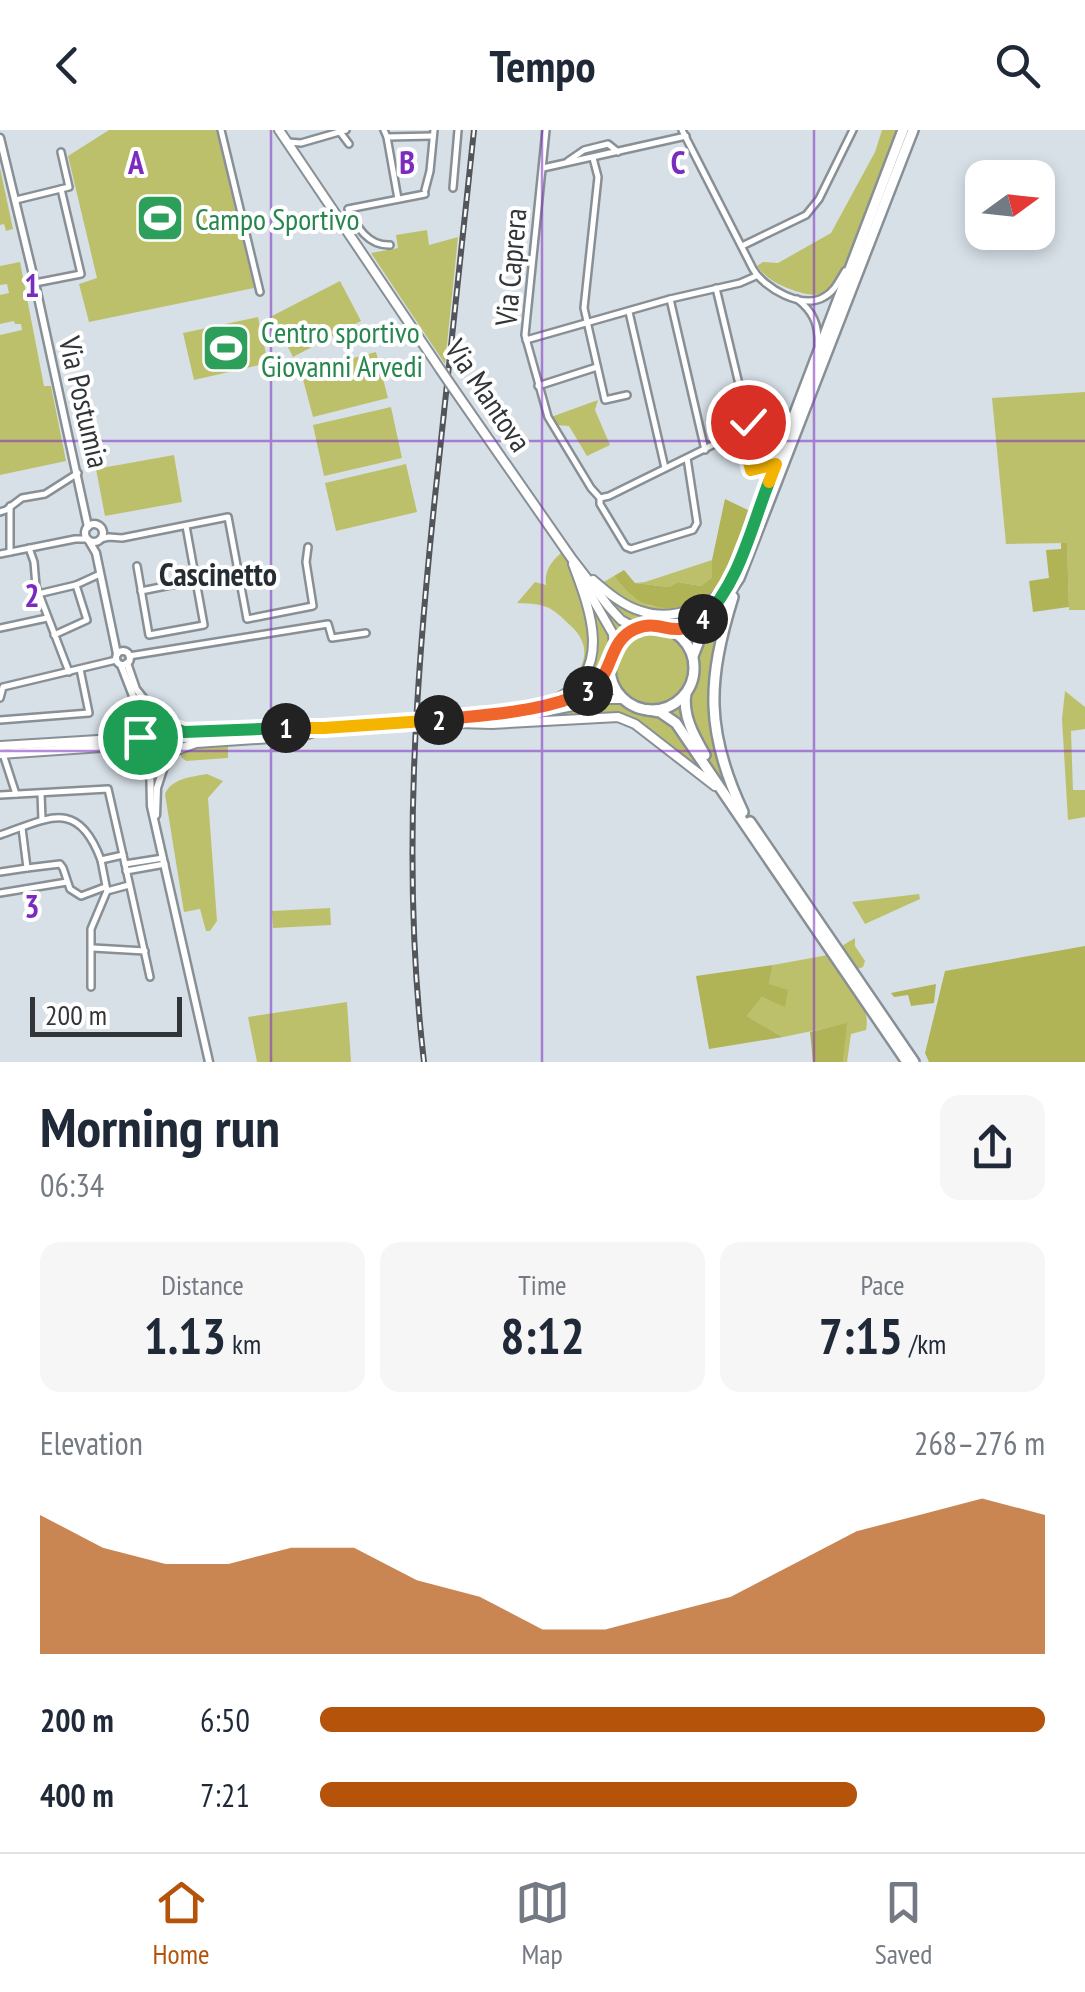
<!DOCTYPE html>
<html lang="en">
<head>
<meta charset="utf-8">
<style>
  :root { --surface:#fff; --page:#f6f6f7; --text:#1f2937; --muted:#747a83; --line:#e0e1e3; --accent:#b45309 }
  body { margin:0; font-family:"PT Sans Narrow",sans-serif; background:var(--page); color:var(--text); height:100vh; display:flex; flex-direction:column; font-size:38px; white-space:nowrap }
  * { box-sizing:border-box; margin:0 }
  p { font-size:32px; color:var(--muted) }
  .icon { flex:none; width:55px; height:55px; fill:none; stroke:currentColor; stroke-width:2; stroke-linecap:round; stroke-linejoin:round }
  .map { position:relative; height:932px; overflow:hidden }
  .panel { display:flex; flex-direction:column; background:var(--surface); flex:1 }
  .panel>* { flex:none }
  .needle { width:65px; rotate:75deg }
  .fabs { position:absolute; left:965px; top:30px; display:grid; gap:20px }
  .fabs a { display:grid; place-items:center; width:90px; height:90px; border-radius:20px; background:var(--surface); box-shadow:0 5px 15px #0003; font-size:50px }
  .scale { position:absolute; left:30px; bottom:25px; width:152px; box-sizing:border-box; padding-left:10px; border:5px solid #323538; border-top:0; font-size:28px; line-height:35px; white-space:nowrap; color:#323538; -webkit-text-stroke:8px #fff; paint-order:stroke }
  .pin { position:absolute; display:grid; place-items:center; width:85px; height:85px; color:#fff; margin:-42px; border:5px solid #fff; border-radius:50%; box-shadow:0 2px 10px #0007 }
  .km { position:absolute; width:50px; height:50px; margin:-25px; border-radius:50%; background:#222; color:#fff; font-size:28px; line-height:50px; text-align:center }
  .round { display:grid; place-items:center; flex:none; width:105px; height:105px; border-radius:20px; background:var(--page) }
  .overview { display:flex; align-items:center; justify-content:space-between; height:170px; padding:0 40px }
  h1 { font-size:55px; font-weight:700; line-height:75px }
  .stats { display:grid; grid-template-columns:repeat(3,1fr); gap:15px; height:170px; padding:10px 40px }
  .stats div { display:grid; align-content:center; border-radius:20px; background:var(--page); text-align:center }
  .stats b { font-size:50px; font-weight:700 }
  .stats small { font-size:28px; font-weight:400 }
  .stats p { font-size:28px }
  .chart { height:280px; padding:20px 40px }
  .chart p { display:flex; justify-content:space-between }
  .chart svg { width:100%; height:180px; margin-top:10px; fill:var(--accent); opacity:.7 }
  ul { padding:0 40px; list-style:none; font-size:32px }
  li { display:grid; grid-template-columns:160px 120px 1fr; align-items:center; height:75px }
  li i { height:25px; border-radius:12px; background:var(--accent) }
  header { display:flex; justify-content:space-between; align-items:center; height:130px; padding:0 40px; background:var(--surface); font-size:45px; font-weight:700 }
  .menu { display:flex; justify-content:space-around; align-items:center; height:140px; border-top:2px solid var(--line); background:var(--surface); font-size:28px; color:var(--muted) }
  .menu a { display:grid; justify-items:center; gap:5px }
  .menu .on { color:var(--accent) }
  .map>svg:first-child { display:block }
</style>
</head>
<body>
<header><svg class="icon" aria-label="back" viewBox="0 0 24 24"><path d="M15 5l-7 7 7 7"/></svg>Tempo<svg class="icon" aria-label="search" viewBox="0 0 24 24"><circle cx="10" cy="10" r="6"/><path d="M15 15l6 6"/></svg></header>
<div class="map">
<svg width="1085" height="932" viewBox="0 0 1085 932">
  <rect width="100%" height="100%" fill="#d7e0e7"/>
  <g fill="#bdc06a">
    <path d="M109,0H216L254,158L89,192L79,154L97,148L68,26Z"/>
    <path d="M882,0H899C886,33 852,146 825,162C815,167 805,164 795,161C779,155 767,150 757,136L763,132L778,133L831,103L875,22Z"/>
    <path d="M0,38L13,99L6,101L4,94L0,95Z"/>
    <path d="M427,100L429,115L458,107L445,234L371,123L398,118L396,105Z"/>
    <path d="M20,132L44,256H51L66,331L0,345V205L22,200L21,194H15L14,191L0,194V165L9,163L7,154L0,155V136Z"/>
    <path d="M340,151L361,191L293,227L272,186Z"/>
    <path d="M258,187L268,233L194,250L183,203Z"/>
    <path d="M376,222L388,268L313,287L301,242Z"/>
    <path d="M1085,262V480H1069L1067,413L1006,414L992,268Z"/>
    <path d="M598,270L595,280L610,315L587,326L569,296L556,295L551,287Z"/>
    <path d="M391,277L402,328L324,346L313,295Z"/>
    <path d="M174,325L182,372L105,386L96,339Z"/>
    <path d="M406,334L417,382L336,401L325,353Z"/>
    <path d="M752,382L715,523L712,571L731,649L747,679L840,817L855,808V816L865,831L863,837L855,840L840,818L829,827C844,847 872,874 866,900L851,904L847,932H843L846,894L783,907L747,886L762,867L785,876L769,854L773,835L828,825L718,664L708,654L628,594L594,590L498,591V586C515,579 533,574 550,566C577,552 599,523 572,497C550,476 548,474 517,473L535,452L546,455C544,437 555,428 568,417L584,438L602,453L614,446L633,467L651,476L677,478L696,473L729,444L732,425Z"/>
    <path d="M712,430V447L701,456L678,452L669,457L635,453L645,452Z"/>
    <path d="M1065,561L1085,577V599L1071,601L1073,660H1085V687L1068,690L1062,589Z"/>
    <circle cx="163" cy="610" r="12"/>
    <path d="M225,613L228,617V628L186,631L181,627V622L196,616Z"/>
    <path d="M207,644L223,651L208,668L217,791L210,801H206L200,779L184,782L165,664C172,648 191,647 207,644Z"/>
    <path d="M919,764L920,769L865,794L868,799L852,772Z"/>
    <path d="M330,778L331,795L273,798L272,781Z"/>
    <path d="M347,872L351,932H257L248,887Z"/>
  </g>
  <g fill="#b1b357">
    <path d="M725,369L752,382C746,396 736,410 732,425C728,438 728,450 718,461C699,481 658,483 636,469C628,463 621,454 614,446L624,440L635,453L669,457L678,452L701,456L712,447V430Z"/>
    <path d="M1061,413H1067L1069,477L1033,482L1029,451L1049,448L1046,420L1061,419Z"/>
    <path d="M1085,816V932H929L925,923L945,841Z"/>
    <path d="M773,835L769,854L788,860L785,877L762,867L747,886L783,907L709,919L696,846Z"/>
    <path d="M936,854L934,873L911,876L908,865L894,867L891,863Z"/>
    <path d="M847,893L843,932H813L810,902Z"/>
  </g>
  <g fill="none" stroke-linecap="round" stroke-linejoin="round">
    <g stroke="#889096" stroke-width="10">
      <g id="minor">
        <path d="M221,0L260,162"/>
        <path d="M384,0L387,7L398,69"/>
        <path d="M546,0L525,205L548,287L591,358L600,368L609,366L741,301"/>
        <path d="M682,0L753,139C764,158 802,180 824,167C834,162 839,151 845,141"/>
        <path d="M340,2L349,14"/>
        <path d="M387,7L433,6"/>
        <path d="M287,12L301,13L346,0"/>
        <path d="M593,28L598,47L584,178L605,270L627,265"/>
        <path d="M568,31L584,20L608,14L618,22"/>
        <path d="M543,38L686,6"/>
        <path d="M453,58L458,0"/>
        <path d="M425,60L430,41L434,0"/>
        <path d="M16,70L69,57L61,22"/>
        <path d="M390,115C368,116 357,97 348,79L425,64"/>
        <path d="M742,116L806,85L819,69L853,0"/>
        <path d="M35,153L81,144L61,59"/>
        <path d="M716,158L748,292L741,301L751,341L773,334"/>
        <path d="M670,169L705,320"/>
        <path d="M797,169C813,181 819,195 818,215"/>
        <path d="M629,182L665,338"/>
        <path d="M526,210L670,169L740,153L756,146"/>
        <path d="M538,256L597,237"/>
        <path d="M600,368V374L626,417L631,419L693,400L697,393L687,328"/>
        <path d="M0,382L6,380L22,368L45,364L78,343"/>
        <path d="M100,409L109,407L122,408L228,387L247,489L313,476L306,432L308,417"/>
        <path d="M29,418L34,432L36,456L69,542"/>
        <path d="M10,422V376"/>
        <path d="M0,424L75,409H88"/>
        <path d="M137,436L149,505L204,495L186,396"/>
        <path d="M141,461L196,450"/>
        <path d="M38,464L76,455L100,444"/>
        <path d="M0,498L47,488"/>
        <path d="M54,505L87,490L76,455"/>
        <path d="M129,526L328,494L332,508L366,503"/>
        <path d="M0,568L3,557L116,530"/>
        <path d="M0,590L89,583L80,539"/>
        <path d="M3,624L16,664"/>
        <path d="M41,663L42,690"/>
        <path d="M0,665L108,659L123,725"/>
        <path d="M0,705C49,688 78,668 101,730"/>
        <path d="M125,734L163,728"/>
        <path d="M27,738L60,734L63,738L70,759L81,766L105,757"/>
        <path d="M126,741L165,734"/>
        <path d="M0,742L27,738L22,698"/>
        <path d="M129,755L107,761L101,730L123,725L150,847"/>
        <path d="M0,763L67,752"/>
        <path d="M93,818L145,821"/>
        <path d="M91,857V799L107,761"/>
      </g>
    </g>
    <g stroke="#889096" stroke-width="11">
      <g id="tertiary">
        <path d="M0,8L35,153L88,397"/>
        <circle cx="94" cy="403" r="9"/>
        <path d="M89,411L96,423L117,524"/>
        <circle cx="123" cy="528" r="7"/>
        <path d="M127,533L136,559L164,594"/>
        <path d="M121,535L138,579L146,588L151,600"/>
        <path d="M153,621L150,630L151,676L209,932"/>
        <path d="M156,685L157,658L168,624"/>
      </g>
    </g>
    <g stroke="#889096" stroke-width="12">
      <g id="secondary">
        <path d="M279,0L440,239"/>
        <path d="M453,258L572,429L609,477L621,490L630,495L644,496"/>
        <path d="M582,450L613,504L614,520"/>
        <path d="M593,450C607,462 623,476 641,481C672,492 710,477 730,453"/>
        <path d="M553,574C580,567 600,561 610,532"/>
        <path d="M500,583C519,578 542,576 560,567C614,539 589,477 573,434"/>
        <path d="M519,587L607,569H623"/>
        <path d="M427,591L505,583"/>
        <path d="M458,593L492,594L618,587L635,594L715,656"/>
        <circle cx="163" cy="610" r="16"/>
        <path d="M174,598L184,602L325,598L408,593"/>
        <path d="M0,616L131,608L148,605"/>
        <path d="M174,621L196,613L302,606L317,601"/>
        <path d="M0,624L132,615L151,619"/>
      </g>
    </g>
    <g stroke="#889096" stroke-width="14">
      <g id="primary">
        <path d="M749,404L903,0"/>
        <path d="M733,467C707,551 705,601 743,682"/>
        <circle cx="652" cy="538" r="42"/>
        <path d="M670,499C690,502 703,490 715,476"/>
        <path d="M693,526L700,508L739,448L913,0"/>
        <path d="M686,563C682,585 694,606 705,625"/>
        <path d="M648,580L660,582L676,593L907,932"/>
        <path d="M750,692L914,932"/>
      </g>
    </g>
    <use href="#minor" stroke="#fff" stroke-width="5"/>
    <use href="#tertiary" stroke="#fff" stroke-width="6"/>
    <use href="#secondary" stroke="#fff" stroke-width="8"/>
    <use href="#primary" stroke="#fff" stroke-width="9"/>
    <g stroke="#52565a" stroke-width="6">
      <path id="rail" d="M424,932C401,737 416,542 437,348C449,232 462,116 474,0"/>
    </g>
    <use href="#rail" stroke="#fff" stroke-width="2.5" stroke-dasharray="8" stroke-linecap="butt"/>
    <g stroke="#889096" stroke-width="12" stroke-linecap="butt">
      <g id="secondary-bridge">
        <path d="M440,239L453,258"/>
        <path d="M408,593L427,591"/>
      </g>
    </g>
    <use href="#secondary-bridge" stroke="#fff" stroke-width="8"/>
  </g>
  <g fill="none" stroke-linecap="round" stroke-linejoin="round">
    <g stroke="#fff" stroke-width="20">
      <path id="split-1" d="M140,607L148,605L154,596L164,594L184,602L286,598"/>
    </g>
    <g stroke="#fff" stroke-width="20">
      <path id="split-2" d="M286,598H324L439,590"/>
    </g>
    <g stroke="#fff" stroke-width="20">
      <path id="split-3" d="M439,590C488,584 542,583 588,561"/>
    </g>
    <g stroke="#fff" stroke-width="20">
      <path id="split-4" d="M588,561C615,546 606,512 635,499C662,487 672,512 703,489"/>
    </g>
    <g stroke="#fff" stroke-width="20">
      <path id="split-5" d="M703,489C739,454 751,398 769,352"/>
    </g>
    <g stroke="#fff" stroke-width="20">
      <path id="split-6" d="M748,292L741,301L751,340L776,334L769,352"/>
    </g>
    <use href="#split-1" stroke="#22a559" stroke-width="12"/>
    <use href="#split-2" stroke="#f5b400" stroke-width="12"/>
    <use href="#split-3" stroke="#f0652b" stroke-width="12"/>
    <use href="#split-4" stroke="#f0652b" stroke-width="12"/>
    <use href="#split-5" stroke="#22a559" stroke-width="12"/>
    <use href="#split-6" stroke="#f5b400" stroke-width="12"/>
  </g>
  <path fill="none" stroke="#7b2cbf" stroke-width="2.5" stroke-opacity="0.55" d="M271,0V932M542,0V932M814,0V932M0,311H1085M0,621H1085"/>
  <defs>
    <g id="stadium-square" transform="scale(2.5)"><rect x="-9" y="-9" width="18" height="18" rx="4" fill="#2e9e5b" stroke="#fff"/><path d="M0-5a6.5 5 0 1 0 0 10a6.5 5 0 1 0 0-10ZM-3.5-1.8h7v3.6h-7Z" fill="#fff"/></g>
  </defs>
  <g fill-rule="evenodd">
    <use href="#stadium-square" x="160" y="88"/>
    <use href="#stadium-square" x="226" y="218"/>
  </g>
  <g text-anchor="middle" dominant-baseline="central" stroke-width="8" stroke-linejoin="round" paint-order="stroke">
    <g font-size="30" fill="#27864d" stroke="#fff" text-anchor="start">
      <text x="195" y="88">Campo Sportivo</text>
      <text x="261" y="201">Centro sportivo<tspan x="261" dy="34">Giovanni Arvedi</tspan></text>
    </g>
    <g font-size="30" fill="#323538" stroke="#fff">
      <text transform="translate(510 137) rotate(-85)">Via Caprera</text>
      <text transform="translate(489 265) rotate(56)">Via Mantova</text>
      <text transform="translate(85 272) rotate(77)">Via Postumia</text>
    </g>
    <g font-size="32" font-weight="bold" fill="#262d32" stroke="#fff">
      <text x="218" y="444">Cascinetto</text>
    </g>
  </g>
  <g font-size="32" text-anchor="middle" font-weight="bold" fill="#7b2cbf" stroke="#fff" stroke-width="8" stroke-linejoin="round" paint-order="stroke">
    <text x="136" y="44">A</text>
    <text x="407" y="44">B</text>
    <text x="678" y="44">C</text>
    <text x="32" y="167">1</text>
    <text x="32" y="477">2</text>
    <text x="32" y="788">3</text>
  </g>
</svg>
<div class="fabs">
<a><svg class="needle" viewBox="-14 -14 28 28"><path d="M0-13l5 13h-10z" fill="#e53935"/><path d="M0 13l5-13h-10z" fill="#747a83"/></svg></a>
</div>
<div class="scale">200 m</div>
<div class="pin" style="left:140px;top:607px;background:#1e9e55"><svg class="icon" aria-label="arrive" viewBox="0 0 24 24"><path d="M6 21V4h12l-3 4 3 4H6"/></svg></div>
<div class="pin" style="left:748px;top:292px;background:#d93025"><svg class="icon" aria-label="check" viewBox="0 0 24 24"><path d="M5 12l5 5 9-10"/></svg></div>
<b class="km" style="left:286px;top:598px">1</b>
<b class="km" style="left:439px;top:590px">2</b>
<b class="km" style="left:588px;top:561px">3</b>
<b class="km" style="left:703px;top:489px">4</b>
</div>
<section class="panel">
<div class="overview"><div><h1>Morning run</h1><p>06:34</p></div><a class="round"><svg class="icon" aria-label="share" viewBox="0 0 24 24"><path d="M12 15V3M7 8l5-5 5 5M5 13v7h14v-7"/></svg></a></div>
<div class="stats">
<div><p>Distance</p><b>1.13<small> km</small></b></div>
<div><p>Time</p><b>8:12</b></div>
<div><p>Pace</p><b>7:15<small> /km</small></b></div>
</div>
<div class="chart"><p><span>Elevation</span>268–276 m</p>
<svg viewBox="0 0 160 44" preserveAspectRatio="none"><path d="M0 44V10L10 18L20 22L30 22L40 18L50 18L60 26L70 30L80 38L90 38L100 34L110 30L120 22L130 14L140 10L150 6L160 10V44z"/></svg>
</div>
<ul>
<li><b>200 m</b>6:50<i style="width:100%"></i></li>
<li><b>400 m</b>7:21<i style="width:74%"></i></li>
</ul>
</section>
<nav class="menu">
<a class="on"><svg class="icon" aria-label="home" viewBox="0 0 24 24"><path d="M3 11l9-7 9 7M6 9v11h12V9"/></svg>Home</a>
<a><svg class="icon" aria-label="map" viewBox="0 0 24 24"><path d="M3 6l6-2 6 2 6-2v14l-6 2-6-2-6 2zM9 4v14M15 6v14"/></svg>Map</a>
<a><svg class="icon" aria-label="saved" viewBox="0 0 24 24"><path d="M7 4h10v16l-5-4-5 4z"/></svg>Saved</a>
</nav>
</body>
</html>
